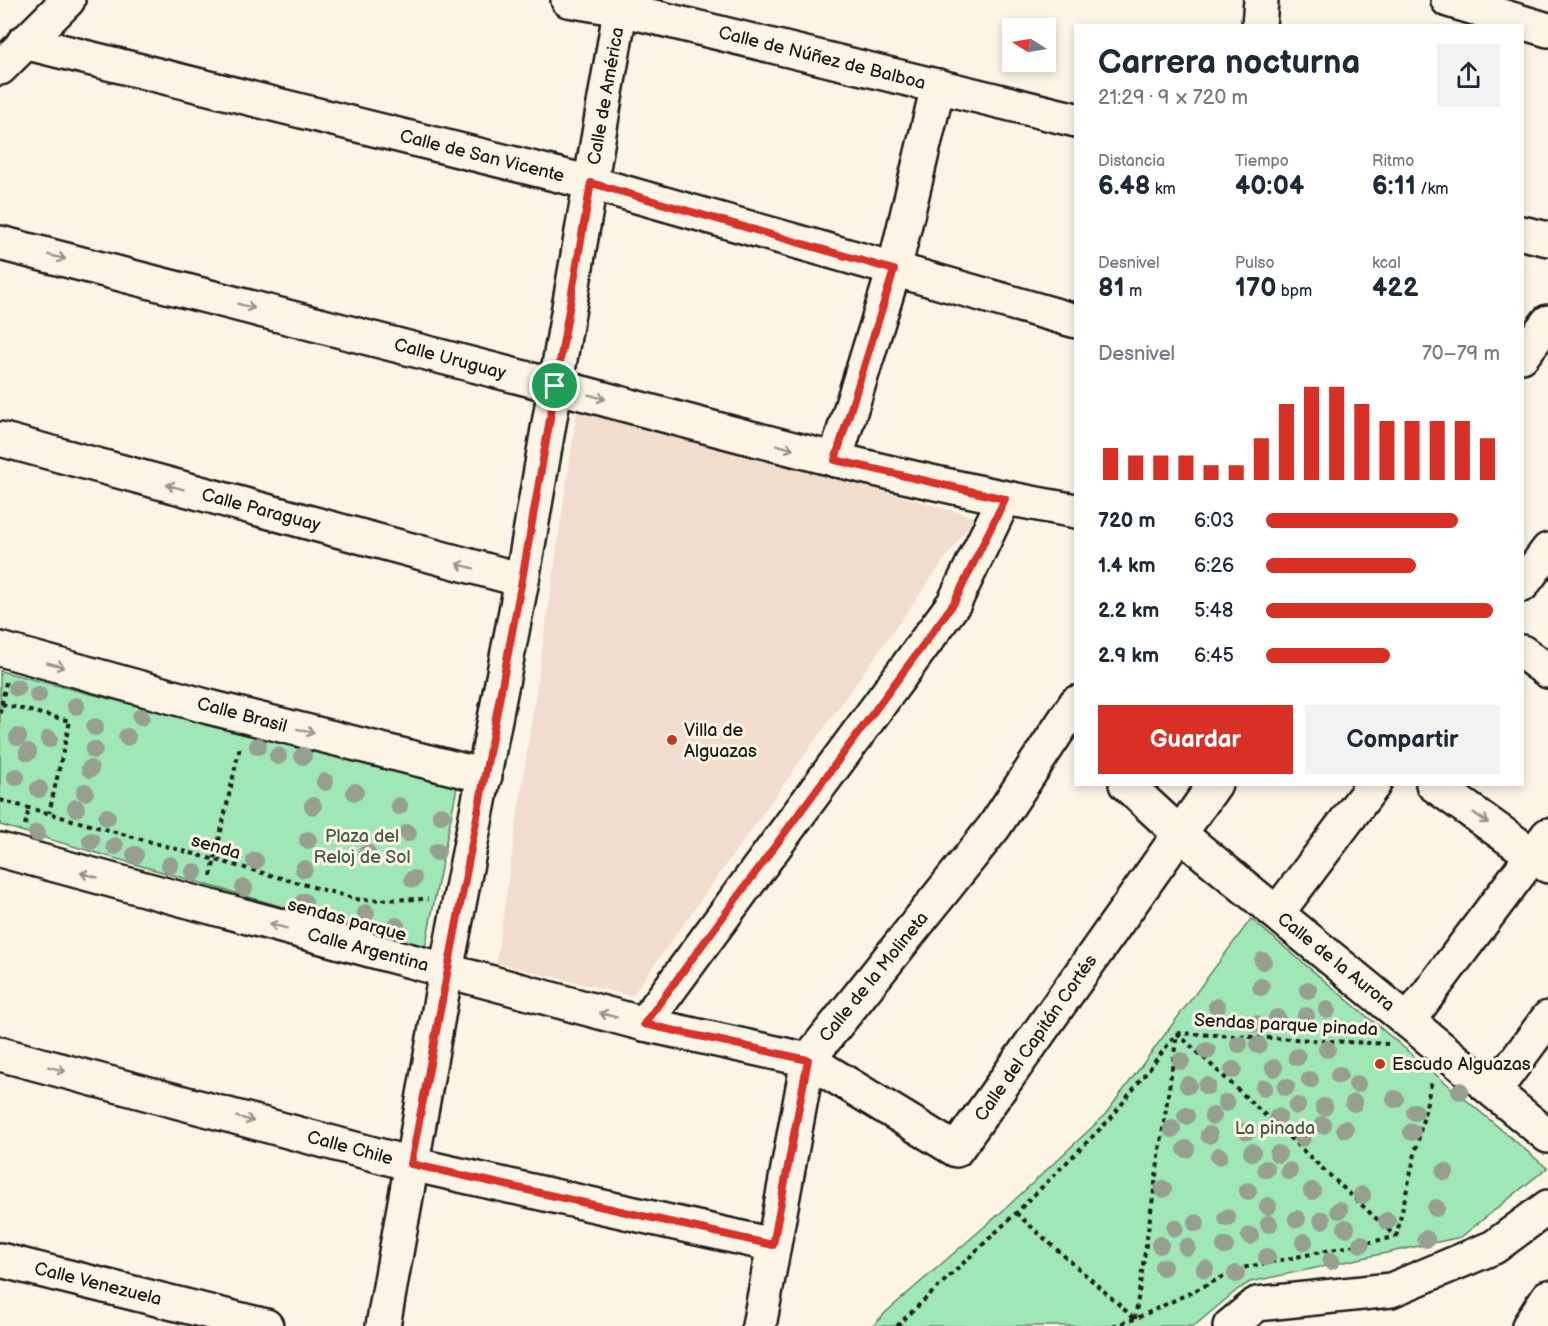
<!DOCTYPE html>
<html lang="es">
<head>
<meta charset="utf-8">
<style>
  :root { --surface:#fff; --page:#f2f2f3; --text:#1f2937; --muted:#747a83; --accent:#d93025 }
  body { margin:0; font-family:"Balsamiq Sans",sans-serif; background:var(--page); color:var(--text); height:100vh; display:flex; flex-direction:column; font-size:22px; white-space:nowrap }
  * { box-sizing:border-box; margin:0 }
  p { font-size:20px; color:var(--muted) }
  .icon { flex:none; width:33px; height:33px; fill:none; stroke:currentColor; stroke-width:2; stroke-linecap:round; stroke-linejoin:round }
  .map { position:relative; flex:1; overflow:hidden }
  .sheet { position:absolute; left:1074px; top:24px; width:450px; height:762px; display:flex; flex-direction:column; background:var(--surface); border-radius:0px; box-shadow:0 3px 9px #0003 }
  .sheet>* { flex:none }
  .needle { width:39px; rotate:281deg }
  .buttons { position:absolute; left:1002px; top:18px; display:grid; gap:12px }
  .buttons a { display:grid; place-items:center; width:54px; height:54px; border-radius:0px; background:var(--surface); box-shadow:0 3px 9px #0003; font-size:30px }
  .pin { position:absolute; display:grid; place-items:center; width:51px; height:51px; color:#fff; margin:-26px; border:3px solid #fff; border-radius:50%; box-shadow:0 2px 6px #0007 }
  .round { display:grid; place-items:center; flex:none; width:63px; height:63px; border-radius:0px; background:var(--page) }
  .headline { display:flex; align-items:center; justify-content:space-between; height:102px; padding:0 24px }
  h1 { font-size:33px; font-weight:700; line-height:45px }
  .figures { display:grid; grid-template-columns:repeat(3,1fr); gap:9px; height:102px; padding:6px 24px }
  .figures div { display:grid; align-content:center }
  .figures b { font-size:26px; font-weight:700 }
  .figures small { font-size:16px; font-weight:400 }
  .figures p { font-size:16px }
  .chart { height:168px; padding:12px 24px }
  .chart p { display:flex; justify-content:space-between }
  .chart svg { width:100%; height:108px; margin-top:6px; stroke:var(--accent); stroke-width:6 }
  .primary-button { display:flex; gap:12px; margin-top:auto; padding:12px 24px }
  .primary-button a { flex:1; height:69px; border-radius:0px; background:var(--accent); color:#fff; font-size:24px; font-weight:700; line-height:69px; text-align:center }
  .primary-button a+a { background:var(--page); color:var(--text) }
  ul { padding:0 24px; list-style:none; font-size:20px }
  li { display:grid; grid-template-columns:96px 72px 1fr; align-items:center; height:45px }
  li i { height:15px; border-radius:8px; background:var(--accent) }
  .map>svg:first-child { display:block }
</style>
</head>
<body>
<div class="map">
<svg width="1548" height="1326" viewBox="0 0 1548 1326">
  <rect width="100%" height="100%" fill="#fcf5e5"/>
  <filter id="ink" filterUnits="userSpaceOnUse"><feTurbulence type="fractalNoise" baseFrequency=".0167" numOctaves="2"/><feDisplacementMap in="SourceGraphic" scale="12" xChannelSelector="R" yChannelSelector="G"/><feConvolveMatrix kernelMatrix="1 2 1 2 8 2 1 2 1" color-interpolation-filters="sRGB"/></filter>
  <g filter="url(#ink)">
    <path fill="#f2dcce" d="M578,405L975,517L632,996L496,963Z"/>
    <g fill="#9fe7b5" stroke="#5e8268" stroke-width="1.5">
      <path d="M0,671L457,787L425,948L0,825Z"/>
      <path d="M1251,919L1547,1168L1461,1237L1250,1282L1237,1290L1194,1326H873L886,1312L1006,1208L1104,1116Z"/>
    </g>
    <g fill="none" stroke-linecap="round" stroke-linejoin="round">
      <g stroke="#1c1c1c" stroke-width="38">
        <g id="minor">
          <path d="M568,0L621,9L1076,120"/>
          <path d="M1448,0L1548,30"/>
          <path d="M1259,26L1261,0"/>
          <path d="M24,42L591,183L1076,321"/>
          <path d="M0,68L68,0"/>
          <path d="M1522,233L1548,239"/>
          <path d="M0,243C189,290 378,339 567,389C735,434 903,481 1076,511"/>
          <path d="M1522,356L1548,322"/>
          <path d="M0,439L522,580"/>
          <path d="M835,460L894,270L938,86"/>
          <path d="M1522,585L1548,550"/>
          <path d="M0,649L209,707L485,776"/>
          <path d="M1522,652L1548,671"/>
          <path d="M1126,784L1180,834L1548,1136"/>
          <path d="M1433,784L1548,866"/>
          <path d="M0,850L644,1024L808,1060L956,1150L1215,784"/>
          <path d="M1277,913L1374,784"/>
          <path d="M1408,1021L1548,835"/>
          <path d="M644,1024L954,603L1004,499"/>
          <path d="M0,1054L411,1164L773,1245"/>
          <path d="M1494,1091L1548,1018"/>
          <path d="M0,1260L266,1326"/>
          <path d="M383,1326L446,971L522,580L622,0"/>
          <path d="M759,1326L808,1060L994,827L1076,703"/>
          <path d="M1230,1326L1257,1304L1391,1290L1494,1247L1548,1207"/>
          <path d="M1529,1326L1548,1297"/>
        </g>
      </g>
      <g stroke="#1c1c1c" stroke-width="4" stroke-dasharray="4.5 4.5" stroke-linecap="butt">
        <path d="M2,704L70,721L49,813"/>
        <path d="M0,713L6,682"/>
        <path d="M0,800L360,900L428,899"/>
        <path d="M25,825L29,808"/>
        <path d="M211,876L240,746"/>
        <path d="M1177,1033L1388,1044"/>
        <path d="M1177,1033L1395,1236"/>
        <path d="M1016,1213L1134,1318"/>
        <path d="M1396,1237L1432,1080"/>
        <path d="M1135,1319L1177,1034"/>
        <path d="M897,1326L1016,1213L1111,1118L1177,1033"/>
        <path d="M1113,1326L1135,1319L1242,1268L1395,1237"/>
      </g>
      <use href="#minor" stroke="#fcf5e5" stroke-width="33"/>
    </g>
    <g fill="#969f90">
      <circle cx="17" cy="688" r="9"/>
      <circle cx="38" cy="695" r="9"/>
      <circle cx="76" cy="706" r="9"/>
      <circle cx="141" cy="717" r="9"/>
      <circle cx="95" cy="727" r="9"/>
      <circle cx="18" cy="737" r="9"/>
      <circle cx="127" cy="737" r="9"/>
      <circle cx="49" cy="739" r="9"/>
      <circle cx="258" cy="746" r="9"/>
      <circle cx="94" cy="750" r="9"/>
      <circle cx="28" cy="752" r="9"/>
      <circle cx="278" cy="756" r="9"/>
      <circle cx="303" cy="756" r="9"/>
      <circle cx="90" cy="769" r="9"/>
      <circle cx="16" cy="777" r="9"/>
      <circle cx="325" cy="782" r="9"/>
      <circle cx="39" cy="789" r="9"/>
      <circle cx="85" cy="792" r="9"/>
      <circle cx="355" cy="792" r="9"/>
      <circle cx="313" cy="806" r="9"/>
      <circle cx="399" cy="806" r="9"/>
      <circle cx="76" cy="808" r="9"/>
      <circle cx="441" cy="815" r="9"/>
      <circle cx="107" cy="817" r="9"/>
      <circle cx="37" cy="833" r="9"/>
      <circle cx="408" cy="833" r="9"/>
      <circle cx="308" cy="840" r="9"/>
      <circle cx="91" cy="841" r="9"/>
      <circle cx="115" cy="846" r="9"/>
      <circle cx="437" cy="852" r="9"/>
      <circle cx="367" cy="853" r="9"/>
      <circle cx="135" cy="855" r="9"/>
      <circle cx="255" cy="861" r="9"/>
      <circle cx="170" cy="865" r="9"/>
      <circle cx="304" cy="869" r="9"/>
      <circle cx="194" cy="872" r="9"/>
      <circle cx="413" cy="879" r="9"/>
      <circle cx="244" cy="888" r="9"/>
      <circle cx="304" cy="902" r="9"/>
      <circle cx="366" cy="913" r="9"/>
      <circle cx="396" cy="926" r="9"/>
      <circle cx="1263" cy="961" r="9"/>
      <circle cx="1261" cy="987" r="9"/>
      <circle cx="1308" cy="990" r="9"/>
      <circle cx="1217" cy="1007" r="9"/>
      <circle cx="1327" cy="1010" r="9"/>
      <circle cx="1306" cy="1016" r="9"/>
      <circle cx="1277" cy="1018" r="9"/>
      <circle cx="1256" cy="1024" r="9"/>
      <circle cx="1239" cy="1044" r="9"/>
      <circle cx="1258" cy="1045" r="9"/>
      <circle cx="1327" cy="1049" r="9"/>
      <circle cx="1207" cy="1051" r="9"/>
      <circle cx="1297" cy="1057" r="9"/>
      <circle cx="1181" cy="1061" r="9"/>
      <circle cx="1274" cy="1068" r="9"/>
      <circle cx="1233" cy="1070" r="9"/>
      <circle cx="1339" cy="1075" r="9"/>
      <circle cx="1310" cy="1080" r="9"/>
      <circle cx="1357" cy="1084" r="9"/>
      <circle cx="1188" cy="1085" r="9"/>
      <circle cx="1207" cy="1086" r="9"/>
      <circle cx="1286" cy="1087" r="9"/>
      <circle cx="1264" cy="1088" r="9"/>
      <circle cx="1460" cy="1091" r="9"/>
      <circle cx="1395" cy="1099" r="9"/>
      <circle cx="1226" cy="1103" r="9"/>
      <circle cx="1354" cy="1103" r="9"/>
      <circle cx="1297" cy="1106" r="9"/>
      <circle cx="1324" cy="1107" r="9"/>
      <circle cx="1415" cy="1112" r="9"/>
      <circle cx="1186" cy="1116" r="9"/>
      <circle cx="1213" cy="1116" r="9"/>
      <circle cx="1278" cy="1117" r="9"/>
      <circle cx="1323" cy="1125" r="9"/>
      <circle cx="1172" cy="1129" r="9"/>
      <circle cx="1345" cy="1129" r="9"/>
      <circle cx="1247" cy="1131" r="9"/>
      <circle cx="1412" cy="1132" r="9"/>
      <circle cx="1209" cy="1135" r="9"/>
      <circle cx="1302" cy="1138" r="9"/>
      <circle cx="1186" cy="1149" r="9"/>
      <circle cx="1252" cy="1152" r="9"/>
      <circle cx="1278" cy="1154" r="9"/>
      <circle cx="1219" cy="1156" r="9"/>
      <circle cx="1266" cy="1169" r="9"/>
      <circle cx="1289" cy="1171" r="9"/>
      <circle cx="1445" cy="1172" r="9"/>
      <circle cx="1163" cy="1189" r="9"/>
      <circle cx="1248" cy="1191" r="9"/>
      <circle cx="1312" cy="1191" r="9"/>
      <circle cx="1362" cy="1195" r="9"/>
      <circle cx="1268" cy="1206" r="9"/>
      <circle cx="1436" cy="1208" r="9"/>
      <circle cx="1339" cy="1210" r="9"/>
      <circle cx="1227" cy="1218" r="9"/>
      <circle cx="1297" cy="1219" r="9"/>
      <circle cx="1322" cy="1220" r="9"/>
      <circle cx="1387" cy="1221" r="9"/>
      <circle cx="1196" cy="1223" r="9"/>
      <circle cx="1269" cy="1224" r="9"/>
      <circle cx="1175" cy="1228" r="9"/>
      <circle cx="1346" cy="1228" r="9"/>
      <circle cx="1250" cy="1236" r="9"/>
      <circle cx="1426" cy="1239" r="9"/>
      <circle cx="1304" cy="1242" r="9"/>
      <circle cx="1361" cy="1244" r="9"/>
      <circle cx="1160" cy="1245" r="9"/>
      <circle cx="1225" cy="1246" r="9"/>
      <circle cx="1187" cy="1247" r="9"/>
      <circle cx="1267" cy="1257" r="9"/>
      <circle cx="1331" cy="1261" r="9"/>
      <circle cx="1163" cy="1267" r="9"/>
      <circle cx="1205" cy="1269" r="9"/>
      <circle cx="1236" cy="1274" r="9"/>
    </g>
    <defs><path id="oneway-shaft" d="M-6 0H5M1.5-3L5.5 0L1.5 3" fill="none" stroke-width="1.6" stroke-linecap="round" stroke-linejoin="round" transform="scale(1.5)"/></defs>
    <g stroke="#97938b">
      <use href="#oneway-shaft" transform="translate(57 257) rotate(14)"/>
      <use href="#oneway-shaft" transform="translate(246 306) rotate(15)"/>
      <use href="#oneway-shaft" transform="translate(597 397) rotate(15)"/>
      <use href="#oneway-shaft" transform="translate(785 447) rotate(15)"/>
      <use href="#oneway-shaft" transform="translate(175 487) rotate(-165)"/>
      <use href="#oneway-shaft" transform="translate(465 566) rotate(-165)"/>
      <use href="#oneway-shaft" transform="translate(56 665) rotate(15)"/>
      <use href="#oneway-shaft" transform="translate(306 731) rotate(14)"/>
      <use href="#oneway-shaft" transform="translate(1481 818) rotate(35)"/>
      <use href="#oneway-shaft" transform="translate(89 875) rotate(-165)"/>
      <use href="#oneway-shaft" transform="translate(278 926) rotate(-165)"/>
      <use href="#oneway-shaft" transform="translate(608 1015) rotate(-165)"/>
      <use href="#oneway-shaft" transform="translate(57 1069) rotate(15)"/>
      <use href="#oneway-shaft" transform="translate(245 1119) rotate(15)"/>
    </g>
  </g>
  <g fill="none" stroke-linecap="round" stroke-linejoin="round" filter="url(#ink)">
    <g stroke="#fff" stroke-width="12">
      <path id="route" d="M591,183L894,270L835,460L1005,499L954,603L644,1024L808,1060L773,1245L411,1164L522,580Z"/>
    </g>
    <use href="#route" stroke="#d93025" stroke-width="8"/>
  </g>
  <g fill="#c8321e" stroke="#fcf5e5" stroke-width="2">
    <circle cx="672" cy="740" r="6"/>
    <circle cx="1380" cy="1064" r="6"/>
  </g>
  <g text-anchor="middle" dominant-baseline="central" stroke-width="6" stroke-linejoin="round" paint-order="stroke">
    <g font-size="18" fill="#1c1c1c" stroke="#fcf5e5">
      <text transform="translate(822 58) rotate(14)">Calle de Núñez de Balboa</text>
      <text transform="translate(606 96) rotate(-80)">Calle de América</text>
      <text transform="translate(482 156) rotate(14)">Calle de San Vicente</text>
      <text transform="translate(450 359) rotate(15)">Calle Uruguay</text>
      <text transform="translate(261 510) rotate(15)">Calle Paraguay</text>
      <text transform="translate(242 715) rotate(15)">Calle Brasil</text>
      <text transform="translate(216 847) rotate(16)">senda</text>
      <text transform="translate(347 920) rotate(15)">sendas parque</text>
      <text transform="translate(368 950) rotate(15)">Calle Argentina</text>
      <text transform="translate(1336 962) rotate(39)">Calle de la Aurora</text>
      <text transform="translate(874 977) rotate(-51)">Calle de la Molineta</text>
      <text transform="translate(1286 1025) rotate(3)">Sendas parque pinada</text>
      <text transform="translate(1036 1038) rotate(-55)">Calle del Capitán Cortés</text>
      <text transform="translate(350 1148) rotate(15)">Calle Chile</text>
      <text transform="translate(98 1284) rotate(14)">Calle Venezuela</text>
    </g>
    <g font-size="18" fill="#1c1c1c" stroke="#fcf5e5" text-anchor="start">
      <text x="684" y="730">Villa de<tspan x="684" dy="21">Alguazas</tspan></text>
      <text x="1392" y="1064">Escudo Alguazas</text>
    </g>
    <g font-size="18" fill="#43594a" stroke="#fcf5e5">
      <text x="362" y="836">Plaza del<tspan x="362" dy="21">Reloj de Sol</tspan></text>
      <text x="1275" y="1128">La pinada</text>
    </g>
  </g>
</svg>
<div class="buttons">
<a><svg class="needle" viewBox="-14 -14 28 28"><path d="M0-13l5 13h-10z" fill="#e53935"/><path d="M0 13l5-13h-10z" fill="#747a83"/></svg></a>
</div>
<div class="pin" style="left:555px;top:386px;background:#1e9e55"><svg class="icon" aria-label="arrive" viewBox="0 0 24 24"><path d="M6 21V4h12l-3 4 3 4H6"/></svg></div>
<section class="sheet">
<div class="headline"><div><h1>Carrera nocturna</h1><p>21:29 · 9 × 720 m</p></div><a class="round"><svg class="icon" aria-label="share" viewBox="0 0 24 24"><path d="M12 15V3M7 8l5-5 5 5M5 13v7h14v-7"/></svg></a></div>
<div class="figures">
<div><p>Distancia</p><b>6.48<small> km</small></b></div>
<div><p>Tiempo</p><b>40:04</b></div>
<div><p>Ritmo</p><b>6:11<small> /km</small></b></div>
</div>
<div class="figures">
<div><p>Desnivel</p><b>81<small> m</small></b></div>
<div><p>Pulso</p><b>170<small> bpm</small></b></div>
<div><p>kcal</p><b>422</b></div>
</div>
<div class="chart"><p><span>Desnivel</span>70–79 m</p>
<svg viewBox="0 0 160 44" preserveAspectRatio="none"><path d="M5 44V31M15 44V34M25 44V34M35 44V34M45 44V38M55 44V38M65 44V27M75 44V13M85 44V6M95 44V6M105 44V13M115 44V20M125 44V20M135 44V20M145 44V20M155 44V27"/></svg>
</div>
<ul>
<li><b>720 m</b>6:03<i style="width:82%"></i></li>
<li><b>1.4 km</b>6:26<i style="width:64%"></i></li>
<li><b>2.2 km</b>5:48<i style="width:97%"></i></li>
<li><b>2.9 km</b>6:45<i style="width:53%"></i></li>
</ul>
<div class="primary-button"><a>Guardar</a><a>Compartir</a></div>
</section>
</div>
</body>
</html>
